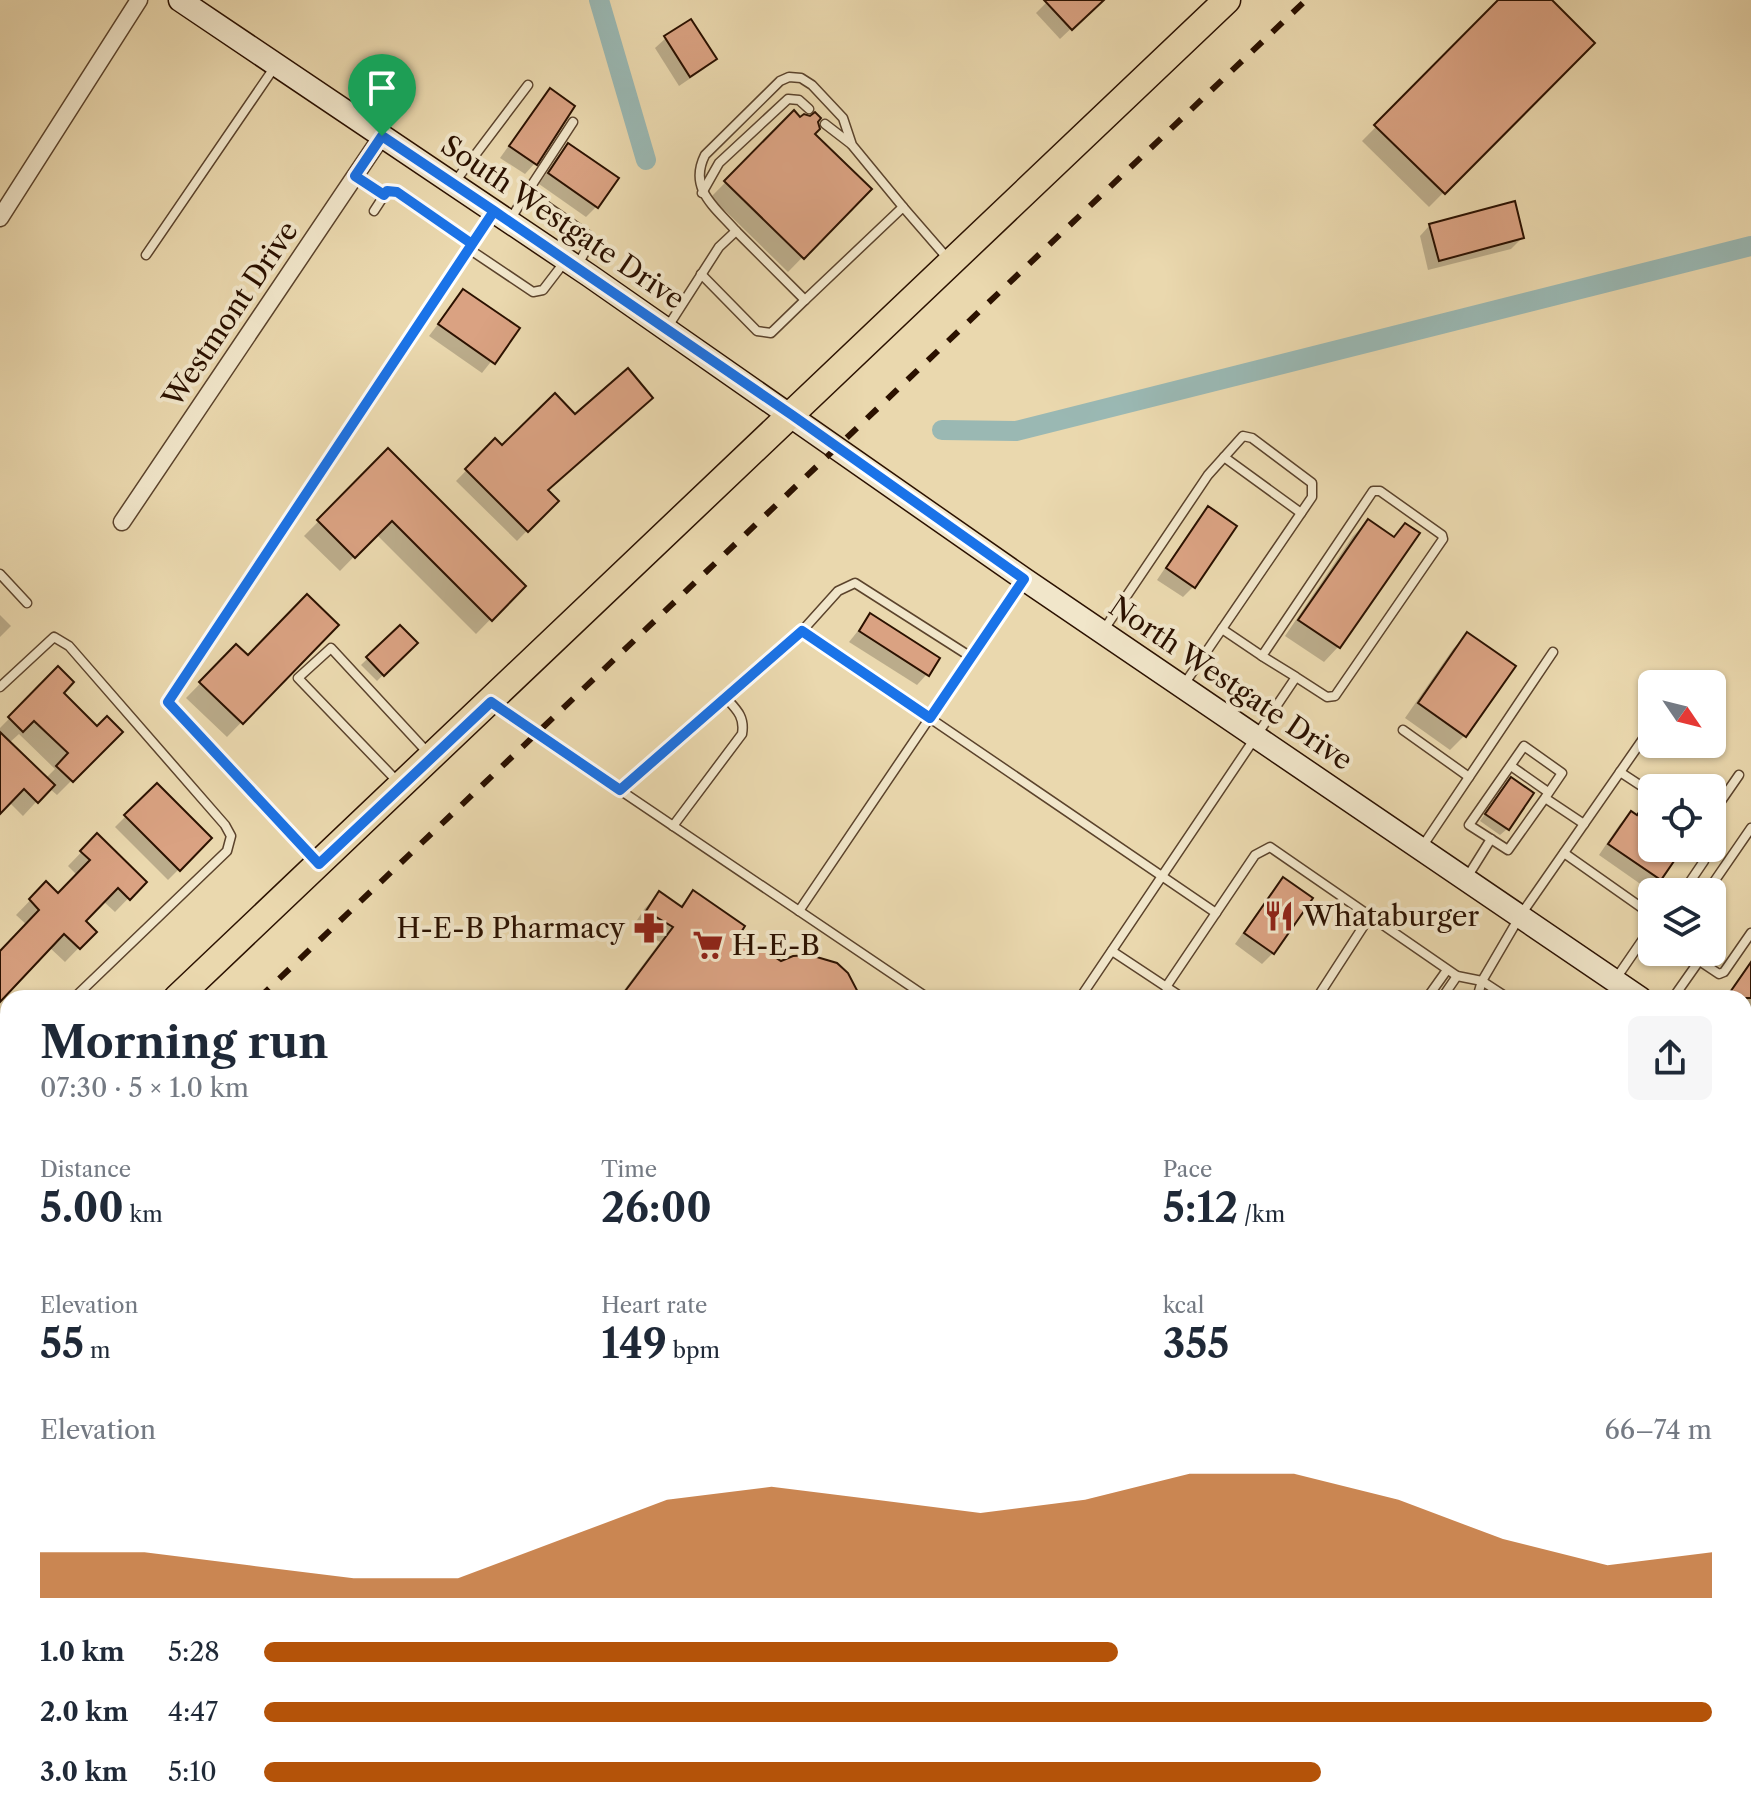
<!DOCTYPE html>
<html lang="en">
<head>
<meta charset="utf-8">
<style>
  :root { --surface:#fff; --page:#f6f6f7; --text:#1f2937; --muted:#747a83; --accent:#b45309 }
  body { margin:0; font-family:"Libre Caslon Text",serif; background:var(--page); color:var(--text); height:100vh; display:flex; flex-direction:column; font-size:30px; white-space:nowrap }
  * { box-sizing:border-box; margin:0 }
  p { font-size:26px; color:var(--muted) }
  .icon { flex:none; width:44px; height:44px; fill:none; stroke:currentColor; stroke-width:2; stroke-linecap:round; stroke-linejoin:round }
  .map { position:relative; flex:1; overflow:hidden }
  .details { position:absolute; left:0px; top:990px; width:1752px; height:830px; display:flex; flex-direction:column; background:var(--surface); border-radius:24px 24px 0 0; box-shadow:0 2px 6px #0004 }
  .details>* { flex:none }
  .needle { width:52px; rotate:125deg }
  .buttons { position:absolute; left:1638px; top:670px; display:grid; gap:16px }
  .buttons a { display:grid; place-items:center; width:88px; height:88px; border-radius:12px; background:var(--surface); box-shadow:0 2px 6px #0004; font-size:40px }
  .pin { position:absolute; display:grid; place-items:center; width:68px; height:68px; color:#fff; margin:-82px -34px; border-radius:50% 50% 50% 0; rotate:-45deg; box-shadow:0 0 8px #0007 }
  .pin .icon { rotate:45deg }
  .round { display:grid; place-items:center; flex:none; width:84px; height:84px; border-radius:12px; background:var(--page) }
  .summary { display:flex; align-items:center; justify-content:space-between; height:136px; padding:0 40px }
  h1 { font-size:44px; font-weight:800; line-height:60px }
  .metrics { display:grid; grid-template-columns:repeat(3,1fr); gap:12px; height:136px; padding:8px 40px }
  .metrics div { display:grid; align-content:center }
  .metrics b { font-size:40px; font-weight:800 }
  .metrics small { font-size:22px; font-weight:400 }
  .metrics p { font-size:22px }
  .chart { height:224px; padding:16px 40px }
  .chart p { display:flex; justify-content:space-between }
  .chart svg { width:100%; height:144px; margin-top:8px; fill:var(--accent); opacity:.7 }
  ul { padding:0 40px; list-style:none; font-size:26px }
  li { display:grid; grid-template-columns:128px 96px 1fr; align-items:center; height:60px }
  li i { height:20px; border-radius:10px; background:var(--accent) }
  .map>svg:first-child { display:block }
</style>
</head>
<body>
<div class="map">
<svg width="1751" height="1819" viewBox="0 0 1751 1819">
  <rect width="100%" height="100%" fill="#ead8ae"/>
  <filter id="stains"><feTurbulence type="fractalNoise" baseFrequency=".0025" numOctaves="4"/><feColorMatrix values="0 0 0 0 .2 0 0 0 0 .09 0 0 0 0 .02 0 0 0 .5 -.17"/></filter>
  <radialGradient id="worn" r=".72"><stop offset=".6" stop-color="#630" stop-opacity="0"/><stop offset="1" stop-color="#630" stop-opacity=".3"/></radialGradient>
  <path fill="#b6bf8b" stroke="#706846" stroke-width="2" d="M1246,1812H1508L1519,1819H1240Z"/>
  <g fill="#0003" fill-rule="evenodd">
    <path d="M1049,0H1101L1060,39L1036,13Z"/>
    <path d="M1501,0H1549L1592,43L1429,207L1362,141Z"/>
    <path d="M666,38L715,59L704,69L679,86L655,48Z"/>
    <path d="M550,91L535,163L525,174L500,158L540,102Z"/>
    <path d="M794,113L869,189L788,272L711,197Z"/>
    <path d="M568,145L597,206L586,217L539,184L558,156Z"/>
    <path d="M1430,225L1522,238L1511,249L1428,270L1420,236Z"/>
    <path d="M463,291L517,329L482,373L429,336Z"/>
    <path d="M575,416L545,490L556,501L517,541L456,481L495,441L502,447Z"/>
    <path d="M388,451L523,586L476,634L376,534L340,571L304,536Z"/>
    <path d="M1208,509L1193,587L1183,597L1157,580L1198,519Z"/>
    <path d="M1368,521L1392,538L1405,525L1417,534L1338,647L1324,662L1285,636L1353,536Z"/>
    <path d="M0,615L11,626L0,637Z"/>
    <path d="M870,616L927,674L917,685L849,642Z"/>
    <path d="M336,625L227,737L186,698L236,647L248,658Z"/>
    <path d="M400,627L415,643L377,681L361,665Z"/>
    <path d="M1468,634L1464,736L1450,750L1405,718L1453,649Z"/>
    <path d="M58,669L61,693L97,729L120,732L57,795L49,788L23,816L9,802L0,811V728ZM19,734L55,769L46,778L9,743Z"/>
    <path d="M1662,782L1671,788H1656Z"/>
    <path d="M157,785L210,838L168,880L115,827Z"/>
    <path d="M1505,786L1507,829L1500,835L1480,821Z"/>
    <path d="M1652,792V848H1681L1649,890L1599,855L1620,824L1631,813L1635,816L1648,802L1647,800Z"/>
    <path d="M97,836L144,882L115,912L102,900L83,921L94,932L65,962L49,947L0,999V953L27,925L16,915L46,884L58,896L78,876L68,866Z"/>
    <path d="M1283,880L1273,953L1262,964L1235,944L1273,890Z"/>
    <path d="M693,893L737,935L780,963L859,998H618L660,942L633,926L645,908L659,894L679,907Z"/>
    <path d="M1751,961V1015L1744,1024V998H1725Z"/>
    <path d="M0,1011L8,1019L0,1029Z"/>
    <path d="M0,1529L8,1534V1812H418L429,1819H0Z"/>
  </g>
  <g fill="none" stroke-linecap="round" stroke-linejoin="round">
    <g stroke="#9ab8b3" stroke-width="20">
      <path d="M599,0L646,160"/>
      <path d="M942,430L1016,431L1751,246"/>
    </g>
  </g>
  <g fill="#daa282" stroke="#2b1100" stroke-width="2">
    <path d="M1044,0H1104L1072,30Z"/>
    <path d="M1498,0H1552L1595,43L1445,194L1374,125Z"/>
    <path d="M691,19L717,59L690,77L664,36Z"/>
    <path d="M550,88L575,106L537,165L509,146Z"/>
    <path d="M794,110L800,117L804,114L810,116L815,112L821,118L818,122L820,129L815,134L872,189L804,259L724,181Z"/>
    <path d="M568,143L619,178L598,208L548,173Z"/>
    <path d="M1515,201L1524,238L1439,261L1429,224Z"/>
    <path d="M463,289L520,328L495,364L438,324Z"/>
    <path d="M628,368L653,398L548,490L559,501L528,532L465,469L495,438L502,445L555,393L575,414Z"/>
    <path d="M388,448L526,586L492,621L392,521L355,558L317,520Z"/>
    <path d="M1208,506L1237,526L1195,588L1166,568Z"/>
    <path d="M1368,519L1394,537L1405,523L1420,533L1340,648L1298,620Z"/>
    <path d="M307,594L339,625L243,724L199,682L236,644L248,655Z"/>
    <path d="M870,613L940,658L929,676L859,631Z"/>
    <path d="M400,625L418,643L384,676L366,657Z"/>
    <path d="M1467,632L1516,666L1466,737L1418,703Z"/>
    <path d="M58,666L74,682L64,693L97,726L107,716L123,732L73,782L56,766L68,753L34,721L23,732L8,717Z"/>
    <path d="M0,732L55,785L38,803L24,789L0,814Z"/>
    <path d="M1511,777L1534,793L1509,830L1485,814Z"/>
    <path d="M157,783L212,838L180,871L124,815Z"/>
    <path d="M1648,799L1652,800V848H1683L1661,880L1608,844L1631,811L1637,815Z"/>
    <path d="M97,833L147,882L130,900L118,888L86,921L97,932L80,949L64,934L0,1002V951L39,910L29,899L46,881L58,893L90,860L80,851Z"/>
    <path d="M1283,877L1313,898L1274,954L1244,933Z"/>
    <path d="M693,890L745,926L740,934L781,961L793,956L810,955L837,963L848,973L861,998H620L673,927L646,911L659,891L682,907Z"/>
    <path d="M1751,962V998H1726Z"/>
  </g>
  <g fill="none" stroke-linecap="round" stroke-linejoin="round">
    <g stroke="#5b432c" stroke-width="11">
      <g id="lane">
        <path d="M825,124L851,144"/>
        <path d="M355,176L384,195"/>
        <path d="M454,183L528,85"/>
        <path d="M702,193L719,163L788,99L799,100L809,109"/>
        <path d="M524,197L573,122"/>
        <path d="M374,211L387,191L397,192L472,244"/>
        <path d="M509,222L524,197L538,200L588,235L589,245L577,266"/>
        <path d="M736,231C715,207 688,189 705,155L780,81L789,77L801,78L812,85L843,118L852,145L903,207"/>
        <path d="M469,249L533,292L543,290L566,260"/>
        <path d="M146,255L276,65"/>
        <path d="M701,274L757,331L771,333L805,300"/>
        <path d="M667,328L719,247L736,231L805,300L903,207L949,260"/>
        <path d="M1224,457L1301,513"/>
        <path d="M0,574L27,603"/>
        <path d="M1222,629L1262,656"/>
        <path d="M802,631L1216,913"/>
        <path d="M1103,631L1208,475L1243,436L1252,438L1312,483V497L1183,686"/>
        <path d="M0,687L54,637L69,646L225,825L231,836L227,851L74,998"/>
        <path d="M491,703L928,998"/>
        <path d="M1403,730L1469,777"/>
        <path d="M1511,766L1548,792"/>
        <path d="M1620,772L1652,793"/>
        <path d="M397,781L298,678L331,648L429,754"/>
        <path d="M620,790L802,631L838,591L855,583L971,657"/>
        <path d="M1545,798L1562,773L1524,746L1469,825L1508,850L1545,798L1584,824"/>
        <path d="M1712,814L1739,775"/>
        <path d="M673,826L742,734C745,717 737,710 726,698"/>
        <path d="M1422,847L1553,652"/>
        <path d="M1564,853L1652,915"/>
        <path d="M316,862L168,702L494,212"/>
        <path d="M1466,879L1491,839"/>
        <path d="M1683,892L1704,861V848"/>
        <path d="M1707,892L1751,828"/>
        <path d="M799,911L1023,580"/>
        <path d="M1370,916L1457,976L1482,981L1508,998"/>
        <path d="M1112,951L1183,998"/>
        <path d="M1686,952L1719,974L1724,972L1751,933"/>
        <path d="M1615,980L1652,926"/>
        <path d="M1166,987L1255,855L1270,847L1370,916L1317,998"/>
        <path d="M1080,998L1296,677L1327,697L1335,696L1443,539L1442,535L1380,491H1373L1262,656L1296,677"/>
        <path d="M1427,998L1447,970"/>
        <path d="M1442,998L1457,976"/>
        <path d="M1477,998L1482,981L1520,916L1652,726"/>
        <path d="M1673,998L1699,961"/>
        <path d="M0,1069L8,1061"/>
        <path d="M0,1456L8,1444"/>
        <path d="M1744,1486L1751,1475"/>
        <path d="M568,1812L579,1819"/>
      </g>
    </g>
    <g stroke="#5b432c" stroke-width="19">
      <g id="street">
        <path d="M0,218L139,0"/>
        <path d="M122,522L382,136"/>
        <path d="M1118,1819L1123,1812"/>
      </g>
    </g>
    <g stroke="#2b1100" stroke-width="25">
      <g id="secondary">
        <path d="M180,0L590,276L1024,579L1640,998"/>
        <path d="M1744,1068L1751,1072"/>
      </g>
    </g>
    <g stroke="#2b1100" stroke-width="29">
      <g id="primary">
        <path d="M177,998L1227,0"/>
        <path d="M0,1169L8,1161"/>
      </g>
    </g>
    <use href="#lane" stroke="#f1e6ca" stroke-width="8"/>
    <use href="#street" stroke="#f1e6ca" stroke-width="16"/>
    <use href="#secondary" stroke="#f1e6ca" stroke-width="22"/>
    <use href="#primary" stroke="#ead8ae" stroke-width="26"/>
    <g stroke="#2b1100" stroke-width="6" stroke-dasharray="14 14" stroke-linecap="butt">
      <path d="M259,998L1306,0"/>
      <path d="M0,1243L8,1235"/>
    </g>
  </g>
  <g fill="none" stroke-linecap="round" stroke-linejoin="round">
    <g stroke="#fff" stroke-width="16">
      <path id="route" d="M382,136L494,211L168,702L319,864L491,702L620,790L802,631L930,718L1024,579L792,415L494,211L472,244L397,192L387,191L384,195L355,176L382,136"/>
    </g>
    <use href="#route" stroke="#1a73e8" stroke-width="10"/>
  </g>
  <defs>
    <g id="restaurant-bare" transform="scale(2.4)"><path d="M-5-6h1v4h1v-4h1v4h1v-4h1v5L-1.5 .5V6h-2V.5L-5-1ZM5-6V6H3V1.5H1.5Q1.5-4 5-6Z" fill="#8f2418" stroke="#f1e6ca" stroke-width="2.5" paint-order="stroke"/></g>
    <g id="pharmacy-bare" transform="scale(2.4)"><path d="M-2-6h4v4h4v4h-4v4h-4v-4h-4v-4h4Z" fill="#8f2418" stroke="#f1e6ca" stroke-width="2.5" paint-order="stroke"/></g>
    <g id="supermarket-bare" transform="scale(2.4)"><path d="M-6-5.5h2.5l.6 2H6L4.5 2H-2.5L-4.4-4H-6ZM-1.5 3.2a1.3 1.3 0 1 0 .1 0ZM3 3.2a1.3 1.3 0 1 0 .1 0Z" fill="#8f2418" stroke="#f1e6ca" stroke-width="2.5" paint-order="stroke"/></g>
  </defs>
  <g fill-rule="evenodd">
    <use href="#restaurant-bare" x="1279" y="916"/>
    <use href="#pharmacy-bare" x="649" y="928"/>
    <use href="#supermarket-bare" x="708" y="945"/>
  </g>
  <g text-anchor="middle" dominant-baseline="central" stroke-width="8" stroke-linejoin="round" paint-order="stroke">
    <g font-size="28" fill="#2b1100" stroke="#f1e6ca">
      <text transform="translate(563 222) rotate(34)">South Westgate Drive</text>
      <text transform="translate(230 314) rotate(-56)">Westmont Drive</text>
      <text transform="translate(1231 683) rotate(34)">North Westgate Drive</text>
    </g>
    <g font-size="28" fill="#2b1100" stroke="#f1e6ca" text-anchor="start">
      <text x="1303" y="916">Whataburger</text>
      <text x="625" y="928" text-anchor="end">H-E-B Pharmacy</text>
      <text x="732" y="945">H-E-B</text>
    </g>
  </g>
  <rect width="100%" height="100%" filter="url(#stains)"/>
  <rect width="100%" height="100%" fill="url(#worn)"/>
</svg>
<div class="buttons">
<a><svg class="needle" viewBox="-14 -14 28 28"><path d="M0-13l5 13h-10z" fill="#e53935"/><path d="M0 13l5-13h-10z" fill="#747a83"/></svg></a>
<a><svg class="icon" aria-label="locate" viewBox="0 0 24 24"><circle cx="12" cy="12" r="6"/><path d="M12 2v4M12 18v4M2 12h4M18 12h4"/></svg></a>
<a><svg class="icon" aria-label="layers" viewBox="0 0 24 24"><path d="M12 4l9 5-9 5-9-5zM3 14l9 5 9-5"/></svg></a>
</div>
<div class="pin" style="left:382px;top:136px;background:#1e9e55"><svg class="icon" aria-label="arrive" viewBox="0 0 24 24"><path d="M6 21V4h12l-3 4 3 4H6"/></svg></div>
<section class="details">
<div class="summary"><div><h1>Morning run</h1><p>07:30 · 5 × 1.0 km</p></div><a class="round"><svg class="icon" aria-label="share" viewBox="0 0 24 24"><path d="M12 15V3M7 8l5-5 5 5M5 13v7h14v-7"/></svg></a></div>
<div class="metrics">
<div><p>Distance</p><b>5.00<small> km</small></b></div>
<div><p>Time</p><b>26:00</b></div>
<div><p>Pace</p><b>5:12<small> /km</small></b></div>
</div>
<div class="metrics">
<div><p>Elevation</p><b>55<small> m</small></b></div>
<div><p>Heart rate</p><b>149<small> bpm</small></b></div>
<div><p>kcal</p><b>355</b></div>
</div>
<div class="chart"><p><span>Elevation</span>66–74 m</p>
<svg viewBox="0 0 160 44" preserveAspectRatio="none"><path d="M0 44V30L10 30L20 34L30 38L40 38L50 26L60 14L70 10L80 14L90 18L100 14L110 6L120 6L130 14L140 26L150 34L160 30V44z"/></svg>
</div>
<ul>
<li><b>1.0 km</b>5:28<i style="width:59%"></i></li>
<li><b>2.0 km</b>4:47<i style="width:100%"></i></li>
<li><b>3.0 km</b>5:10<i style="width:73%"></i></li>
</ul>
</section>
</div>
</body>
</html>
